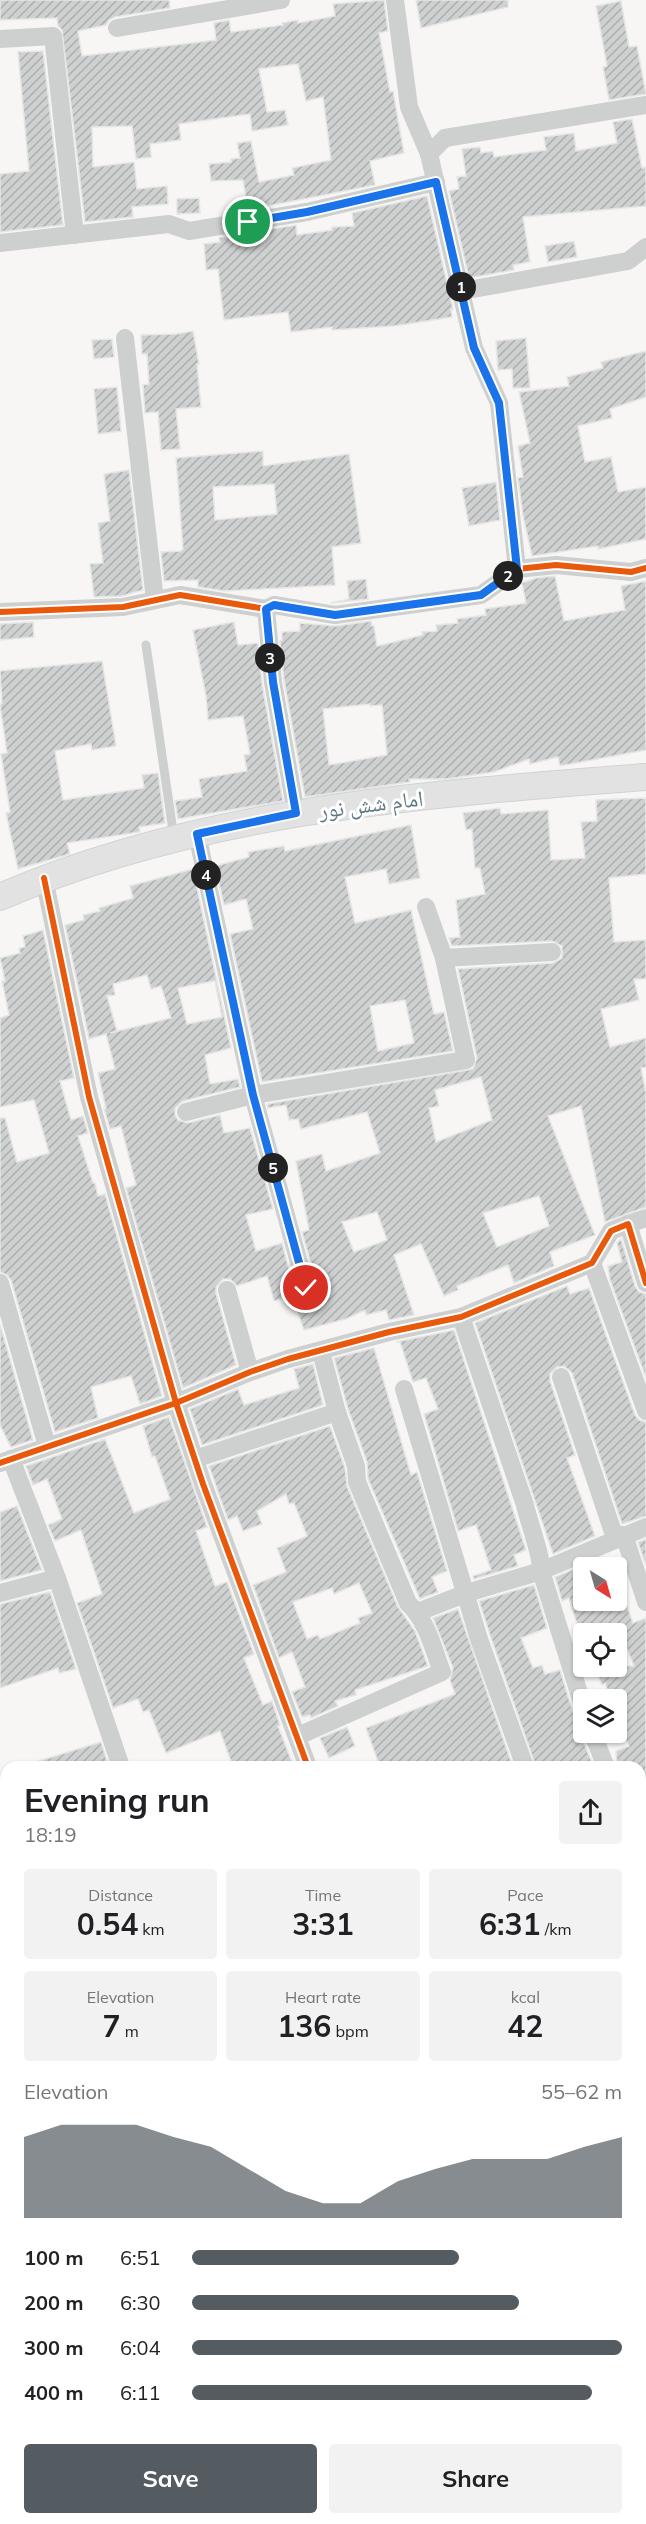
<!DOCTYPE html>
<html lang="en">
<head>
<meta charset="utf-8">
<style>
  :root { --surface:#fff; --page:#f2f2f2; --text:#202124; --muted:#757577; --accent:#545c61 }
  body { margin:0; font-family:Mulish,"Noto Naskh Arabic",sans-serif; background:var(--page); color:var(--text); height:100vh; display:flex; flex-direction:column; font-size:22px; white-space:nowrap }
  * { box-sizing:border-box; margin:0 }
  p { font-size:20px; color:var(--muted) }
  .icon { flex:none; width:33px; height:33px; fill:none; stroke:currentColor; stroke-width:2; stroke-linecap:round; stroke-linejoin:round }
  .map { position:relative; flex:1; overflow:hidden }
  .panel { position:absolute; left:0px; top:1761px; width:646px; height:764px; display:flex; flex-direction:column; background:var(--surface); border-radius:18px 18px 0 0; box-shadow:0 2px 4px #0004 }
  .panel>* { flex:none }
  .needle { width:39px; rotate:143deg }
  .controls { position:absolute; left:573px; top:1557px; display:grid; gap:12px }
  .controls a { display:grid; place-items:center; width:54px; height:54px; border-radius:6px; background:var(--surface); box-shadow:0 2px 4px #0004; font-size:30px }
  .pin { position:absolute; display:grid; place-items:center; width:51px; height:51px; color:#fff; margin:-26px; border:3px solid #fff; border-radius:50%; box-shadow:0 2px 6px #0007 }
  .km { position:absolute; width:30px; height:30px; margin:-15px; border-radius:50%; background:#222; color:#fff; font-size:16px; line-height:30px; text-align:center }
  .round { display:grid; place-items:center; flex:none; width:63px; height:63px; border-radius:6px; background:var(--page) }
  .head { display:flex; align-items:center; justify-content:space-between; height:102px; padding:0 24px }
  h1 { font-size:33px; font-weight:700; line-height:45px }
  .figures { display:grid; grid-template-columns:repeat(3,1fr); gap:9px; height:102px; padding:6px 24px }
  .figures div { display:grid; align-content:center; border-radius:6px; background:var(--page); text-align:center }
  .figures b { font-size:30px; font-weight:700 }
  .figures small { font-size:16px; font-weight:400 }
  .figures p { font-size:16px }
  .chart { height:168px; padding:12px 24px }
  .chart p { display:flex; justify-content:space-between }
  .chart svg { width:100%; height:108px; margin-top:6px; fill:var(--accent); opacity:.7 }
  .cta { display:flex; gap:12px; margin-top:auto; padding:12px 24px }
  .cta a { flex:1; height:69px; border-radius:6px; background:var(--accent); color:#fff; font-size:24px; font-weight:700; line-height:69px; text-align:center }
  .cta a+a { background:var(--page); color:var(--text) }
  ul { padding:0 24px; list-style:none; font-size:20px }
  li { display:grid; grid-template-columns:96px 72px 1fr; align-items:center; height:45px }
  li i { height:15px; border-radius:8px; background:var(--accent) }
  .map>svg:first-child { display:block }
</style>
</head>
<body>
<div class="map">
<svg width="646" height="2524" viewBox="0 0 646 2524">
  <defs>
    <pattern id="building-hatch" width="6" height="6" patternUnits="userSpaceOnUse" patternTransform="scale(1.5)"><rect width="6" height="6" fill="#cfd1d1"/><path d="M-1 1l2-2M0 6l6-6M5 7l2-2" fill="none" stroke="#abaeaf"/></pattern>
  </defs>
  <rect width="100%" height="100%" fill="#f7f6f5"/>
  <g fill="url(#building-hatch)" stroke="#e6e6e5" stroke-width="1.5" fill-rule="evenodd">
    <path d="M0,0H169L170,8L115,17L109,20L106,25L78,31L82,56L216,40L214,23L229,20L231,32L283,25L282,23L298,20V23L335,16L333,4L384,0L388,31L379,33L390,92L393,91L404,153L370,161L375,185L248,210L243,180L211,181L209,164L231,162V159L240,158L237,143L251,141L259,182L294,175L292,168L331,160L323,97L306,101L298,64L259,69L267,112L285,110L288,125L252,131L250,114L179,124L181,140L150,144L151,157L136,159L132,126L92,127L93,167L134,162L137,189L167,186L168,204L132,207L133,217L85,222L62,30L58,26L57,18L0,20Z"/>
    <path d="M416,0H508V7L421,28Z"/>
    <path d="M621,1L629,47L637,46L646,94L609,100L603,67L607,66L596,6Z"/>
    <path d="M43,51L63,225L0,232V174L29,171L18,52Z"/>
    <path d="M632,119L642,168L646,167V206L523,217L530,262L513,265L514,270L469,278L449,191L459,189L457,177L466,176L462,149L480,147L481,153L493,151L494,157L546,150L544,137L574,133L576,151L617,143L613,122Z"/>
    <path d="M427,196L453,309H451L452,317L394,326L332,330V327L291,332L288,312L224,320L218,269L206,270L204,244L220,242L219,238L296,225L297,235L332,230V227L354,226L352,213Z"/>
    <path d="M199,198L200,213L177,214V199Z"/>
    <path d="M574,241L577,257L548,262L545,246Z"/>
    <path d="M193,331L199,364H197L201,407L176,409L180,449L161,450L158,412L145,413L143,385L149,384L147,354H142L141,335L176,334Z"/>
    <path d="M526,338L530,388H513L512,369L498,370L496,341Z"/>
    <path d="M112,339L114,357L94,359L92,340Z"/>
    <path d="M646,351V397L610,409L612,418L578,426L585,462L611,457L618,492L646,487V539L598,549V546L532,556L523,516L518,478L523,477L518,446L530,443L519,392L569,386L567,377L603,368L601,362Z"/>
    <path d="M117,387L121,431L98,434L94,389Z"/>
    <path d="M263,451V466L349,454L361,543L332,547L335,585L225,591L198,587V580L164,581L161,552L181,551L183,549L176,458ZM274,484L277,514L215,520L213,487Z"/>
    <path d="M129,470L143,590L122,596L94,597L90,564L103,563L98,523L110,521L104,474Z"/>
    <path d="M496,482L500,520L469,526L462,488Z"/>
    <path d="M555,576L564,621L625,610L621,586L646,581V750L560,766L558,757L530,764L529,759L494,772L447,779H409L410,782L305,797L284,680L280,641L282,640V632L300,631V623L336,626L371,621L372,626H374L377,646L423,635L422,632L437,631L436,625L458,623L457,619L486,615L485,609L526,603L522,583L536,578ZM370,704V706L382,705L387,755L329,765L323,709Z"/>
    <path d="M366,579L368,599L331,603L349,599L347,581Z"/>
    <path d="M33,622L34,637L0,640V624Z"/>
    <path d="M234,622L238,645L258,643L262,684L283,801L178,819L175,801L202,797L199,779L247,771L244,755L250,754L243,716L208,720L206,696L193,630Z"/>
    <path d="M102,661L116,746L92,750L91,744L55,751L63,800L144,788L142,775L158,773L165,823L139,827L140,832L67,843L70,854L18,869L6,813L10,812L1,754L7,753L0,705L2,703L0,671Z"/>
    <path d="M646,798V874L609,878L614,942L646,940V979H634L639,1000L601,1009L610,1047L646,1038V1067L641,1068L646,1093V1207L605,1222L581,1106L548,1116L595,1235L550,1252L554,1266L514,1283L508,1265L457,1286L458,1290L444,1296L421,1244L394,1255L414,1315L389,1320L386,1310L366,1315L365,1310L346,1319L304,1330L292,1296L274,1301L267,1276L237,1286L230,1279H223L216,1287V1293L236,1365L183,1388L126,1188L136,1185L121,1126L110,1129L104,1109H106L98,1073L115,1069L106,1034L89,1039L65,925L84,920L83,915L100,911L99,908L133,898L130,886L193,869L231,1048L205,1055L210,1084L238,1079L240,1087L183,1101L175,1108V1115L178,1120L188,1123L220,1115L224,1133L250,1128L273,1209L246,1215L256,1251L282,1243L295,1292L303,1299H308L314,1295L317,1286L302,1232L309,1230L296,1161L322,1154L326,1171L380,1153L367,1112L301,1129L298,1119L289,1120L286,1105L268,1108L267,1104L473,1069L477,1058L458,969L553,963L562,958V946L552,941L452,946L449,938L460,937L456,900L485,894L480,868H475L472,829L466,830L463,813L500,808L501,814L548,810L551,860L585,858L581,822L597,821L596,800ZM147,975L151,989L161,986L171,1018L110,1033L117,1031L107,996L115,995L113,984ZM215,981L222,1017L187,1024L178,988ZM481,1077L492,1120L436,1142L429,1108L439,1106L435,1090ZM539,1196L549,1226L497,1247L483,1213ZM377,1212L387,1240L354,1252L342,1222Z"/>
    <path d="M411,825L420,878L389,884L386,869L345,877L355,923L411,910L434,1014L444,1012L453,1051L262,1082L230,934L253,929L246,899L224,905L215,866L249,857L248,852L284,846L285,851ZM405,1000L414,1043L378,1051L370,1006Z"/>
    <path d="M43,930L74,1078L60,1081L71,1120L83,1116L88,1133L78,1136L93,1183H95L98,1196L105,1194L162,1396L140,1404L131,1376L91,1387L98,1418L55,1432L11,1280L7,1275L0,1272V1118H5L17,1162L49,1153L34,1100L0,1107V1018L9,1015L2,981H5L0,958L20,953L19,948L25,947L23,936Z"/>
    <path d="M621,1239L635,1286L639,1292L646,1294V1378L610,1280L608,1266L622,1262L617,1243Z"/>
    <path d="M567,1286L570,1294L589,1288L635,1415L639,1420L646,1422V1516L622,1524L572,1373L564,1366L557,1367L550,1374V1381L575,1455L567,1458L595,1536L553,1554L475,1323Z"/>
    <path d="M0,1324L33,1440L11,1447L0,1425Z"/>
    <path d="M454,1330L526,1550L514,1555L518,1566L474,1579L473,1576L491,1570L476,1525L458,1531L424,1414L438,1409L426,1378L413,1382L400,1342H396Z"/>
    <path d="M374,1348L411,1475L417,1472L447,1571L432,1577L438,1592L420,1599L368,1479L367,1462L348,1409L334,1358Z"/>
    <path d="M313,1364L323,1405L202,1445L190,1409L238,1389L244,1405L299,1388L294,1369Z"/>
    <path d="M169,1417L207,1527L196,1531L215,1586L227,1582L254,1654L244,1658L263,1705L272,1701L280,1725L278,1726L294,1767H233L220,1731L166,1753L149,1710L143,1712L138,1699L113,1708L77,1603L102,1594L81,1530L55,1541L48,1525L62,1519L47,1479L33,1485L26,1466L105,1439L134,1513L170,1499L155,1456L152,1457L143,1426Z"/>
    <path d="M330,1426L345,1468L347,1486L398,1607L415,1631L428,1666L355,1690L356,1695L335,1701L338,1706L311,1718L310,1715L302,1717L292,1692L305,1687L292,1652L279,1658L253,1585L286,1572L277,1548L307,1536L294,1503L289,1504L286,1494L257,1511L262,1524L243,1531L237,1516L228,1520L209,1466ZM359,1583L372,1613L358,1618L360,1623L320,1639L318,1635L307,1639L293,1602L332,1588L334,1594Z"/>
    <path d="M17,1506L42,1570L0,1581V1512Z"/>
    <path d="M646,1539V1566L638,1542Z"/>
    <path d="M603,1557L607,1568H584V1600H625L633,1623L646,1618V1786L640,1767H617L616,1751L629,1746L618,1721L616,1700H611L605,1683L602,1685L594,1666H634L621,1634H580L569,1598L562,1601L555,1577Z"/>
    <path d="M534,1585L547,1628L521,1638L533,1668L542,1665L545,1674L560,1670L573,1712L577,1718L584,1720L581,1736L594,1767H536L490,1635L479,1601Z"/>
    <path d="M50,1592L76,1669L59,1673L58,1668L0,1688V1604Z"/>
    <path d="M458,1609L513,1767H380L366,1728L455,1694L450,1680L453,1668L433,1618Z"/>
    <path d="M347,1727L355,1746L329,1758L320,1738Z"/>
    <path d="M101,1742L109,1767H33L32,1763Z"/>
  </g>
  <g fill="none" stroke-linecap="round" stroke-linejoin="round">
    <g stroke="#d0d3d4" stroke-width="28">
      <path id="secondary" d="M0,897C202,809 429,794 646,777"/>
    </g>
    <path stroke="#ced0d0" stroke-width="9" d="M146,645L174,838"/>
    <g stroke="#ced0d0" stroke-width="18">
      <path d="M395,0L409,107L429,154"/>
      <path d="M117,28L281,0"/>
      <path d="M0,39L53,36L75,235"/>
      <path d="M0,243L169,224L189,231L307,212L436,182"/>
      <path d="M462,291L628,261L646,247"/>
      <path d="M125,338L155,600"/>
      <path d="M517,569L499,403L474,348L429,154L445,138L646,105"/>
      <path d="M266,609L273,682L296,813"/>
      <path d="M0,612L123,607L180,595L266,609L274,605L335,615L481,595L517,569L556,565L631,572L646,568"/>
      <path d="M44,878L89,1097L176,1403L203,1484L308,1767"/>
      <path d="M444,958L552,952"/>
      <path d="M186,1112L253,1095L197,834"/>
      <path d="M628,1224L646,1218"/>
      <path d="M592,1263L646,1411"/>
      <path d="M0,1283L47,1446"/>
      <path d="M306,1288L253,1095L466,1060L444,958L426,907"/>
      <path d="M227,1290L250,1372"/>
      <path d="M461,1317L525,1505C529,1523 542,1556 541,1571L584,1709"/>
      <path d="M561,1377L614,1535H624L646,1602"/>
      <path d="M404,1389L479,1639L525,1767"/>
      <path d="M195,1459L337,1412"/>
      <path d="M0,1463L176,1403L250,1372L288,1359L389,1332L461,1317L592,1263L611,1231L628,1224L646,1283"/>
      <path d="M57,1578L121,1767"/>
      <path d="M0,1593L57,1578L11,1459"/>
      <path d="M418,1612L467,1593L541,1571L646,1527"/>
      <path d="M592,1732L606,1767"/>
      <path d="M298,1736L442,1672C433,1648 427,1621 408,1603L357,1482L356,1466L337,1412L321,1352"/>
      <path d="M640,1803L646,1800"/>
      <path d="M640,1926L646,1923"/>
      <path d="M0,2122L6,2131"/>
      <path d="M640,2176L646,2190"/>
      <path d="M0,2329L6,2322"/>
      <path d="M0,2379L6,2388"/>
      <path d="M99,2518L102,2524"/>
      <path d="M262,2518L265,2524"/>
      <path d="M374,2518L377,2524"/>
      <path d="M397,2524L406,2518"/>
      <path d="M530,2524L537,2518"/>
    </g>
    <use href="#secondary" stroke="#e2e2e2" stroke-width="26"/>
    <g stroke="#fff" stroke-width="10">
      <g id="cycleway">
        <path d="M0,612L123,607L180,595L266,609L274,605L335,615L481,595L517,569L556,565L631,572L646,568"/>
        <path d="M44,878L89,1097L176,1403L203,1484L308,1767"/>
        <path d="M0,1463L176,1403L250,1372L288,1359L389,1332L461,1317L592,1263L611,1231L628,1224L646,1283"/>
      </g>
    </g>
    <use href="#cycleway" stroke="#e8590c" stroke-width="6"/>
  </g>
  <g fill="none" stroke-linecap="round" stroke-linejoin="round">
    <g stroke="#fff" stroke-width="12">
      <path id="route" d="M248,222L307,212L436,182L474,348L499,403L517,569L481,595L335,615L274,605L266,609L273,682L296,813L197,834L253,1095L306,1288"/>
    </g>
    <use href="#route" stroke="#1a73e8" stroke-width="8"/>
  </g>
  <g text-anchor="middle" dominant-baseline="central" stroke-width="6" stroke-linejoin="round" paint-order="stroke">
    <g font-size="22" fill="#5f7883" stroke="#fff">
      <text transform="translate(371 804) rotate(-7)">امام شش نور</text>
    </g>
  </g>
</svg>
<div class="controls">
<a><svg class="needle" viewBox="-14 -14 28 28"><path d="M0-13l5 13h-10z" fill="#e53935"/><path d="M0 13l5-13h-10z" fill="#757577"/></svg></a>
<a><svg class="icon" aria-label="locate" viewBox="0 0 24 24"><circle cx="12" cy="12" r="6"/><path d="M12 2v4M12 18v4M2 12h4M18 12h4"/></svg></a>
<a><svg class="icon" aria-label="layers" viewBox="0 0 24 24"><path d="M12 4l9 5-9 5-9-5zM3 14l9 5 9-5"/></svg></a>
</div>
<div class="pin" style="left:248px;top:222px;background:#1e9e55"><svg class="icon" aria-label="arrive" viewBox="0 0 24 24"><path d="M6 21V4h12l-3 4 3 4H6"/></svg></div>
<div class="pin" style="left:306px;top:1288px;background:#d93025"><svg class="icon" aria-label="check" viewBox="0 0 24 24"><path d="M5 12l5 5 9-10"/></svg></div>
<b class="km" style="left:461px;top:287px">1</b>
<b class="km" style="left:508px;top:576px">2</b>
<b class="km" style="left:270px;top:658px">3</b>
<b class="km" style="left:206px;top:875px">4</b>
<b class="km" style="left:273px;top:1168px">5</b>
<section class="panel">
<div class="head"><div><h1>Evening run</h1><p>18:19</p></div><a class="round"><svg class="icon" aria-label="share" viewBox="0 0 24 24"><path d="M12 15V3M7 8l5-5 5 5M5 13v7h14v-7"/></svg></a></div>
<div class="figures">
<div><p>Distance</p><b>0.54<small> km</small></b></div>
<div><p>Time</p><b>3:31</b></div>
<div><p>Pace</p><b>6:31<small> /km</small></b></div>
</div>
<div class="figures">
<div><p>Elevation</p><b>7<small> m</small></b></div>
<div><p>Heart rate</p><b>136<small> bpm</small></b></div>
<div><p>kcal</p><b>42</b></div>
</div>
<div class="chart"><p><span>Elevation</span>55–62 m</p>
<svg viewBox="0 0 160 44" preserveAspectRatio="none"><path d="M0 44V11L10 6L20 6L30 6L40 11L50 15L60 24L70 33L80 38L90 38L100 29L110 24L120 20L130 20L140 20L150 15L160 11V44z"/></svg>
</div>
<ul>
<li><b>100 m</b>6:51<i style="width:62%"></i></li>
<li><b>200 m</b>6:30<i style="width:76%"></i></li>
<li><b>300 m</b>6:04<i style="width:100%"></i></li>
<li><b>400 m</b>6:11<i style="width:93%"></i></li>
</ul>
<div class="cta"><a>Save</a><a>Share</a></div>
</section>
</div>
</body>
</html>
